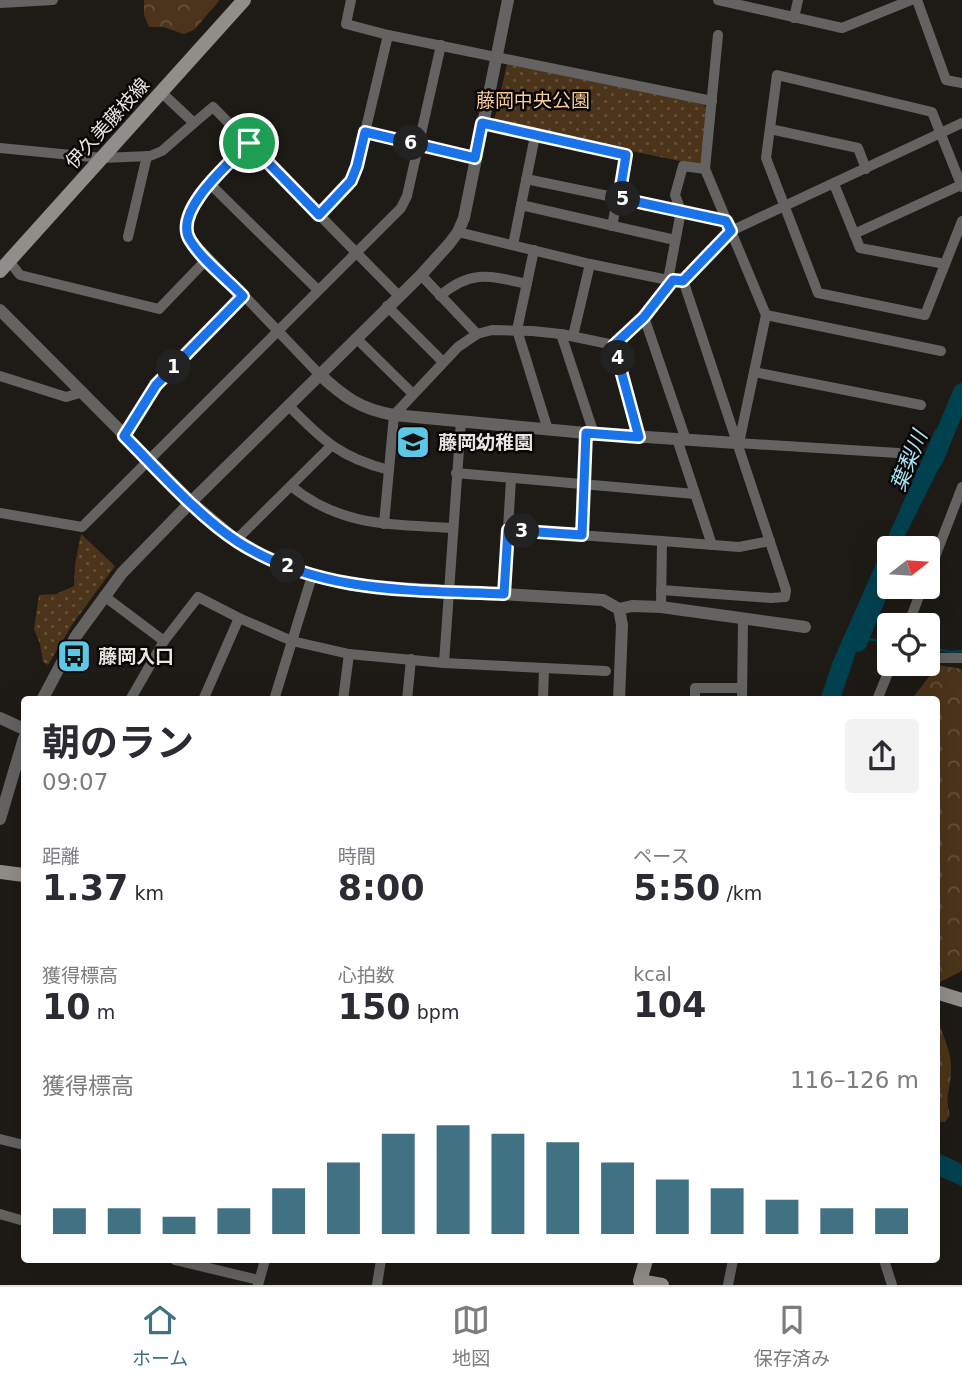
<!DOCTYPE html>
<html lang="ja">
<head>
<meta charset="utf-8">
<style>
  :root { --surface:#fff; --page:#f2f2f3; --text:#2b2b33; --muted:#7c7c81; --line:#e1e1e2; --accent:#407284 }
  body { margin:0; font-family:"DejaVu Sans","Noto Sans JP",sans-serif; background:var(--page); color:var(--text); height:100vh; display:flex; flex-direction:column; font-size:26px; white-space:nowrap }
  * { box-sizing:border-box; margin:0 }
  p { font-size:23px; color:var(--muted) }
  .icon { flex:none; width:38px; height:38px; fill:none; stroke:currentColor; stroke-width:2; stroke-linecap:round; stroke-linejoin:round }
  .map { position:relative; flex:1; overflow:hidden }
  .details { position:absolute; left:21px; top:696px; width:919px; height:567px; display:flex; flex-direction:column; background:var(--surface); border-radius:7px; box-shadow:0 7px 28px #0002 }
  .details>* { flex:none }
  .needle { width:46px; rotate:73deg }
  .buttons { position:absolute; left:877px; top:536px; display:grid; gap:14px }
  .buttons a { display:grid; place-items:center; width:63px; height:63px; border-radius:7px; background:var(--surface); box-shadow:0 7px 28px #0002; font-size:35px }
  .pin { position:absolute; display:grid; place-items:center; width:60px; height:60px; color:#fff; margin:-30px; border:4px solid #fff; border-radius:50%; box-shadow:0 2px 7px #0007 }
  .km { position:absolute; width:35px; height:35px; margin:-18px; border-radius:50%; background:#222; color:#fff; font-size:19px; line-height:35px; text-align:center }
  .round { display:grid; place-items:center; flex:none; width:74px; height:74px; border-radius:7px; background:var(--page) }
  .headline { display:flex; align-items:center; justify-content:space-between; height:119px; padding:0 21px }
  h1 { font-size:38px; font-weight:700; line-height:52px }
  .stats { display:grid; grid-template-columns:repeat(3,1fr); gap:10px; height:119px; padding:7px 21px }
  .stats div { display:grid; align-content:center }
  .stats b { font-size:35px; font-weight:700 }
  .stats small { font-size:19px; font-weight:400 }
  .stats p { font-size:19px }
  .chart { height:196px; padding:14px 21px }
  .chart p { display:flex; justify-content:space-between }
  .chart svg { width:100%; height:126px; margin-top:7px; stroke:var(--accent); stroke-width:6 }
  .dock { display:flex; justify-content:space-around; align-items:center; height:98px; border-top:2px solid var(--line); background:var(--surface); font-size:19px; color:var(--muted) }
  .dock a { display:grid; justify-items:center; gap:4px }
  .dock .active { color:var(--accent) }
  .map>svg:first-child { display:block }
</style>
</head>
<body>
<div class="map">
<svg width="962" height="1285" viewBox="0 0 962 1285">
  <defs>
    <pattern id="forest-crowns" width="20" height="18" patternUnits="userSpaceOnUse" patternTransform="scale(1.75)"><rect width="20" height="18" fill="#4b3419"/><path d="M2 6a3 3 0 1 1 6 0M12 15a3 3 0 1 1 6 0" fill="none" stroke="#65513a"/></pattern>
    <pattern id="park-dots" width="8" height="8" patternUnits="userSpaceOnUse" patternTransform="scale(1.75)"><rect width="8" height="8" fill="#4b3419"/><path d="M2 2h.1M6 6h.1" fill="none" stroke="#65513a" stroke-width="1.8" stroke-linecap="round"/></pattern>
  </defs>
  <rect width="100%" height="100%" fill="#1e1a16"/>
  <g fill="url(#forest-crowns)">
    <path d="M144,0H219V1L194,30L184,34L163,27H149L144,15Z"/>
    <path d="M938,665L962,669V971L938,983H936V700H911Z"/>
    <path d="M936,1011C940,1032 952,1049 951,1071C951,1090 944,1095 950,1115L945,1122H936Z"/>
  </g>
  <g fill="url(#park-dots)">
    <path d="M507,64L703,104L708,110L704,162L700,165L496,124L494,121Z"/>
    <path d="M81,534L115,566L72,625L48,665L43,662L40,644L34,629L39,595L56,594L74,586L75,564Z"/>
  </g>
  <g fill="#00414f">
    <path d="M936,428L948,450L899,548H889V568L864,628L840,700H820L833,661Z"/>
    <path d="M936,1152L962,1164V1186L936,1175Z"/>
  </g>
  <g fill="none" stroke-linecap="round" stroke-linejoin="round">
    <g stroke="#00414f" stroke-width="2.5">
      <path d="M860,638L889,642"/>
      <path d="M928,647L950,652L962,651"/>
    </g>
    <g stroke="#00414f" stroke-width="18">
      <path d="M934,460L962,392"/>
      <path d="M858,643L889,568"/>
    </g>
    <g stroke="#656361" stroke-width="10">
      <path d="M351,0L346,24L388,35L712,101"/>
      <path d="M718,0L842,28L911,0"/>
      <path d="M917,0L946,80L962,83"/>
      <path d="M0,3L53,0"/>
      <path d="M794,18L798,0"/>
      <path d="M718,35L705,169L766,315L739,443"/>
      <path d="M161,92L194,123L213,107L398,295"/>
      <path d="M482,123L626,155L612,226"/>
      <path d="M770,129L858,148L866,169"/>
      <path d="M365,132L475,158"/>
      <path d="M249,143C224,169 181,200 189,238L319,374"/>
      <path d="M0,148L102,158L150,156L162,151L194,123"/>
      <path d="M705,169L683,166L675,195L681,211L726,221"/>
      <path d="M526,179L681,211L668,280"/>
      <path d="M210,184L318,290"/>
      <path d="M834,184L860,248L945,264"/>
      <path d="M962,187L932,112L777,75L766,158L818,293L925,315L962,221"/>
      <path d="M521,205L675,240"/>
      <path d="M319,215L351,181L357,166L388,35"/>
      <path d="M458,232L590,264L668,280H683L786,590L785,597L771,598L661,590"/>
      <path d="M854,234L961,185"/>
      <path d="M128,237L147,156"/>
      <path d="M513,245L535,136"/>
      <path d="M534,250L517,330L548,430"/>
      <path d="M9,261L20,275L159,309L207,259"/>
      <path d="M421,275L477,334"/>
      <path d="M683,280L731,231L962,123"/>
      <path d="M440,296C471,269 491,276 527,284"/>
      <path d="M387,306L443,362"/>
      <path d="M766,315L941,351"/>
      <path d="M644,317L686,440"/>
      <path d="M561,334L594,434"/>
      <path d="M573,336L590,264"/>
      <path d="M356,338L413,394"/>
      <path d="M614,345L644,317L672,280"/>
      <path d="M754,372L921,405"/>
      <path d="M0,376L66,397L83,392"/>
      <path d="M288,405C322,440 341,458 389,470"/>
      <path d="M124,436L156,385L243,296"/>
      <path d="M677,439L712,545"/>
      <path d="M737,443L898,453"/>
      <path d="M456,473L695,494"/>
      <path d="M291,486C341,527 391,524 452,528"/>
      <path d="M0,513L82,527C188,421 294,314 401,208L407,196L441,45"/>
      <path d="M384,524L394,415L458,347L477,334L492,330L532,331L561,334L614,345L639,437"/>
      <path d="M508,530L662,541"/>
      <path d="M582,535L586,433"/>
      <path d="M236,540L331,446"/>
      <path d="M928,575L962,487"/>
      <path d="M504,594L511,479"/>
      <path d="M104,596L164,641L198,597L239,618L292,641L349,654L444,663L544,668L543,700"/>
      <path d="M661,607L662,541L739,547L770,541"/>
      <path d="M908,625L923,586"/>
      <path d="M928,658H962"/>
      <path d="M444,663L461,421"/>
      <path d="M544,668L606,671"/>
      <path d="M130,700L164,641"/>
      <path d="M203,700L239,618"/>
      <path d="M274,700L312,576"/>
      <path d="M343,700L349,654"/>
      <path d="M407,700L411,659"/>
      <path d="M695,700V688H742"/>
      <path d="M742,700L743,619"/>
      <path d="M877,700L892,663"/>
      <path d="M0,1139L24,1145"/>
      <path d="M0,1214L24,1221"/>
      <path d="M175,1260L259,1280"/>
      <path d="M884,1260L892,1285"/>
      <path d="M258,1285L265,1260"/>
      <path d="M377,1285L381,1260"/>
      <path d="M728,1285L733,1260"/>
    </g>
    <g stroke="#656361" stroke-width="12">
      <path d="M0,310L191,502L236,540L261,554L312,576L350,585L603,600L619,609L622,625L619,700"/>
      <path d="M319,374C344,397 360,409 394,415L586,433L737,443"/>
      <path d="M619,609L632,606L661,607L805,627"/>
      <path d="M42,700L76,636L122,573L191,502L421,275L449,244L458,232L464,218L508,0"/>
      <path d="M0,718L24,729"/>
      <path d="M0,819L24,738"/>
    </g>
    <g stroke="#908d8a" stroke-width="14">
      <path d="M0,271L244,0"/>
      <path d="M0,872L24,875"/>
      <path d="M936,992L962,1000"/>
      <path d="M646,1260L640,1281L662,1285"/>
    </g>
  </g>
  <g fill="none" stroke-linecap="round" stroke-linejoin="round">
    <g stroke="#fff" stroke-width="14">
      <path id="route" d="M482,123L626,155L619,198L726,221L731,231L683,281L673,280L644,317L614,345L639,437L586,433L582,535L508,530L504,594C411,590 320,594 238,542C198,516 158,470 124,436L156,385L243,296C226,278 203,261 190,240C172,211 231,162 249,143L319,215L351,181L357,166L365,132L475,158Z"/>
    </g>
    <use href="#route" stroke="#1a73e8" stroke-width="9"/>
  </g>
  <defs>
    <g id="school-square" transform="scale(1.75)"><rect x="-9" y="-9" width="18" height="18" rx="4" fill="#5ac8e6" stroke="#070604"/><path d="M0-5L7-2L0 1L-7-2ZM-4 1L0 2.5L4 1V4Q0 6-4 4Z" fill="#111"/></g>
    <g id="bus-square" transform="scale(1.75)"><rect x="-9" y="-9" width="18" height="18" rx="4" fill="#5ac8e6" stroke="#070604"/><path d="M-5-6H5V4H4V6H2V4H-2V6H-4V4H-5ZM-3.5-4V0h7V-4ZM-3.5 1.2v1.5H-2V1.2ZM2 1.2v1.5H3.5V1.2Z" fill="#111"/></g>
  </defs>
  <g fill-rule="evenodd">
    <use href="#school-square" x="413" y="442"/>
    <use href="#bus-square" x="74" y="656"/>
  </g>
  <g text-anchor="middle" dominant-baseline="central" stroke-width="5" stroke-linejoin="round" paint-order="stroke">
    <g font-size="19" fill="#f9cb96" stroke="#070604">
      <text x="533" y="100">藤岡中央公園</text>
    </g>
    <g font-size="19" fill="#e8e5e3" stroke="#070604">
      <text transform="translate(107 123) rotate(-48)">伊久美藤枝線</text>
    </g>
    <g font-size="19" font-weight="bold" fill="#e8e5e3" stroke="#070604" text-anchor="start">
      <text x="438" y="442">藤岡幼稚園</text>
      <text x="98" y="656">藤岡入口</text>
    </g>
    <g font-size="21" font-style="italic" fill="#aae5f6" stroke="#070604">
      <text transform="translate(909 461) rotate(-68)">葉梨川</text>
    </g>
  </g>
</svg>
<div class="buttons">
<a><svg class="needle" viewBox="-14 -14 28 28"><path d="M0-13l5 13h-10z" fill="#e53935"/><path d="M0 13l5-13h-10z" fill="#7c7c81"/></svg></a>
<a><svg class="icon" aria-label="locate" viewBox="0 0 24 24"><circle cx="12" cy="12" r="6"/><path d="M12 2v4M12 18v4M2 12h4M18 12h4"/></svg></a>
</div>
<div class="pin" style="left:249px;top:143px;background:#1e9e55"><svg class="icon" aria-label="arrive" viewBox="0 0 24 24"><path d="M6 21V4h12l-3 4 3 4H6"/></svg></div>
<b class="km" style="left:174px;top:367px">1</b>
<b class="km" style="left:288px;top:566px">2</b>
<b class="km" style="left:522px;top:531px">3</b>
<b class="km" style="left:618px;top:358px">4</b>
<b class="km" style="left:623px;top:199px">5</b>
<b class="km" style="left:411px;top:143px">6</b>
<section class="details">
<div class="headline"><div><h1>朝のラン</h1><p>09:07</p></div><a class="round"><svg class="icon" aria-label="share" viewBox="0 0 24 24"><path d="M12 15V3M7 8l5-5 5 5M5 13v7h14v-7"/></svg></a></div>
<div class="stats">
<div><p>距離</p><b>1.37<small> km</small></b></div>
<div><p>時間</p><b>8:00</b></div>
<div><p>ペース</p><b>5:50<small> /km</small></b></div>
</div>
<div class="stats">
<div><p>獲得標高</p><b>10<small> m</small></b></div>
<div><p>心拍数</p><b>150<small> bpm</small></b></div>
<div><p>kcal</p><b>104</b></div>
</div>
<div class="chart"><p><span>獲得標高</span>116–126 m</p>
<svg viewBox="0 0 160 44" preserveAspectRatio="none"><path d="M5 44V35M15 44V35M25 44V38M35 44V35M45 44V28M55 44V19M65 44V9M75 44V6M85 44V9M95 44V12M105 44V19M115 44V25M125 44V28M135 44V32M145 44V35M155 44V35"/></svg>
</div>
</section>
</div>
<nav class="dock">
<a class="active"><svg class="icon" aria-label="home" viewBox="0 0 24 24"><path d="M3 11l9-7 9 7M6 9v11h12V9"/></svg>ホーム</a>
<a><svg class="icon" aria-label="map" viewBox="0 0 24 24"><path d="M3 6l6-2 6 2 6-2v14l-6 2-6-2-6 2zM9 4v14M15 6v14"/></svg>地図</a>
<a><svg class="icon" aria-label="saved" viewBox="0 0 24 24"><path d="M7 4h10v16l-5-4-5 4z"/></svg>保存済み</a>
</nav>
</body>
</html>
